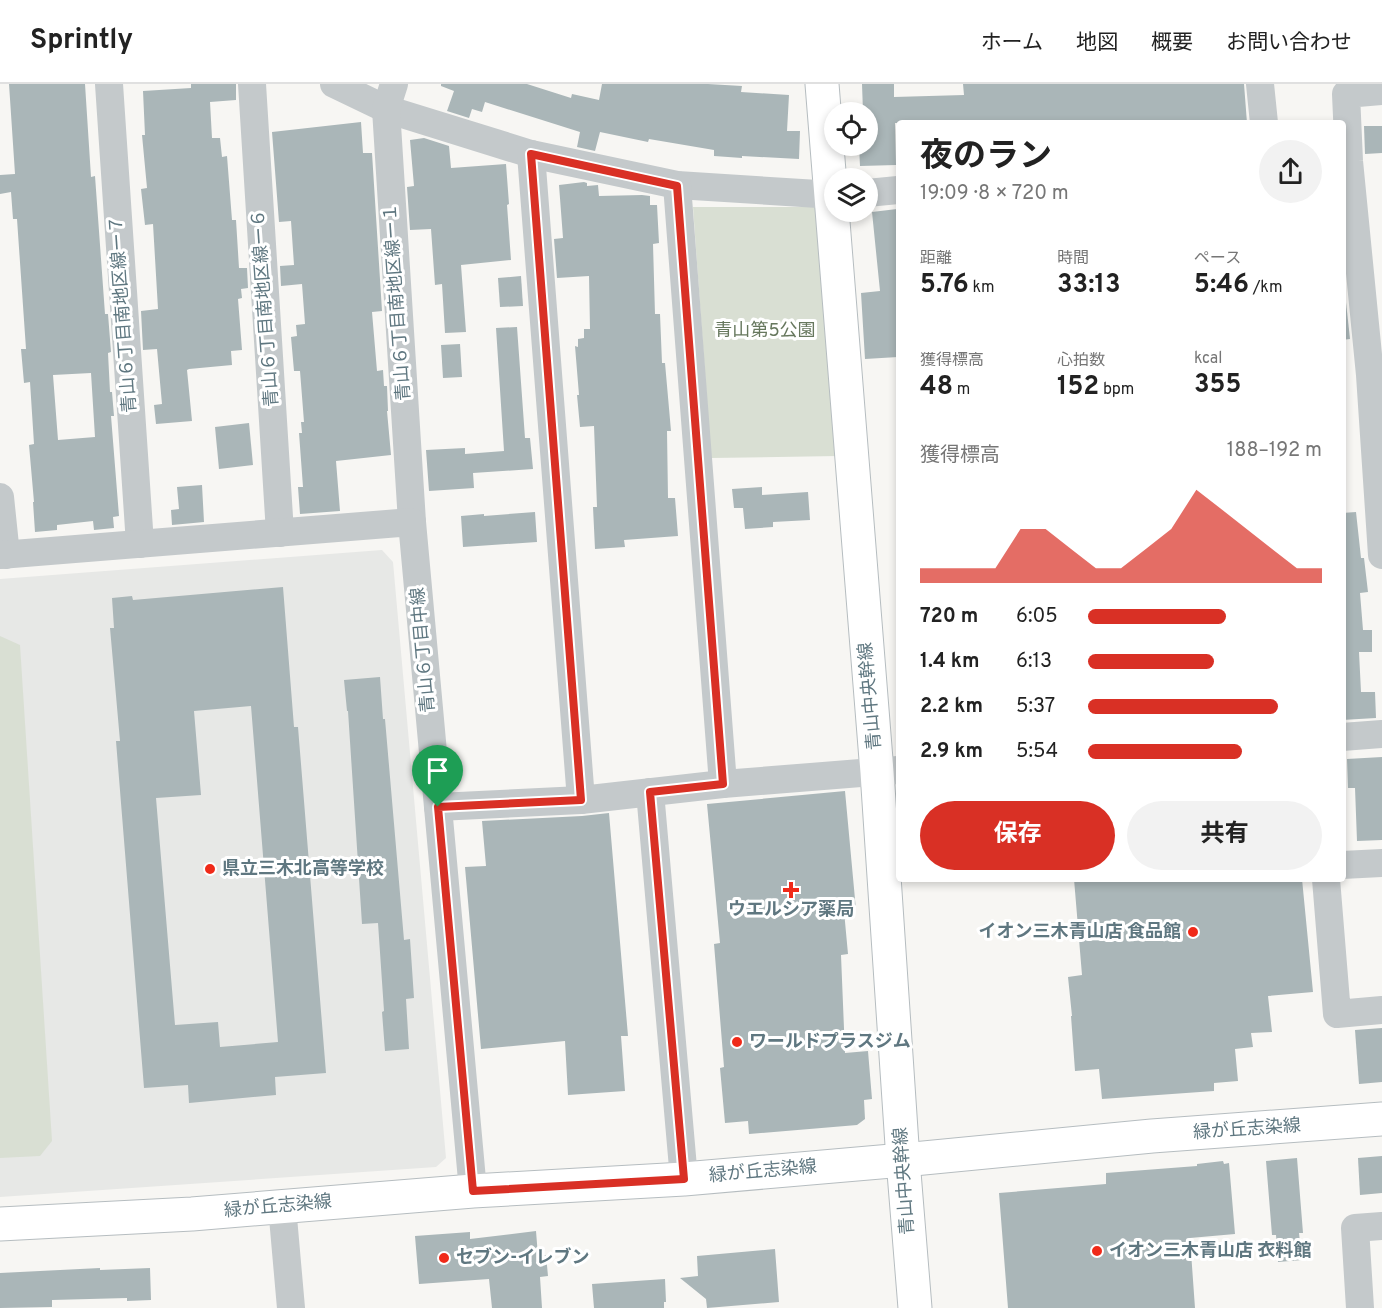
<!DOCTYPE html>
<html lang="ja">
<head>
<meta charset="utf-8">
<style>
  :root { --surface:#fff; --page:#f2f2f2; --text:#222; --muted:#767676; --line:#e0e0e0; --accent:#d93025 }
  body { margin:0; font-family:Overpass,"Noto Sans JP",sans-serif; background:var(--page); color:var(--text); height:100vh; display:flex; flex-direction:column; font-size:22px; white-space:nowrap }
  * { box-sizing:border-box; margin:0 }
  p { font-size:20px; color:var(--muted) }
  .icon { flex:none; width:33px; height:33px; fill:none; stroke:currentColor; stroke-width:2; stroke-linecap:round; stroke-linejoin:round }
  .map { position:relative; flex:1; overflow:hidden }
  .drawer { position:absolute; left:896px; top:36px; width:450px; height:762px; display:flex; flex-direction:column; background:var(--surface); border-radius:6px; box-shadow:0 3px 9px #0003 }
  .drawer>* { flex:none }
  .fabs { position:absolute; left:824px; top:18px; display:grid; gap:12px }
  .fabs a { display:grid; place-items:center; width:54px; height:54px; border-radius:50%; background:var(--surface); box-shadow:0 3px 9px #0003; font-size:30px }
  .pin { position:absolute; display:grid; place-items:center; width:51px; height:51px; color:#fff; margin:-62px -26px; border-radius:50% 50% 50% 0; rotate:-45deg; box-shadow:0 0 6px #0007 }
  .pin .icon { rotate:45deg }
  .round { display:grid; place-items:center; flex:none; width:63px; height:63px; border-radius:32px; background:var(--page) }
  .head { display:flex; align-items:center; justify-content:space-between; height:102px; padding:0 24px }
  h1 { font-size:33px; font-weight:700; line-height:45px }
  .metrics { display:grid; grid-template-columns:repeat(3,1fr); gap:9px; height:102px; padding:6px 24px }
  .metrics div { display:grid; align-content:center }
  .metrics b { font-size:26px; font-weight:700 }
  .metrics small { font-size:16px; font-weight:400 }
  .metrics p { font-size:16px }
  .chart { height:168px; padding:12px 24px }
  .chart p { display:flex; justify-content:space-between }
  .chart svg { width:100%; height:108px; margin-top:6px; fill:var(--accent); opacity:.7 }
  .button { display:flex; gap:12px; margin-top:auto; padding:12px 24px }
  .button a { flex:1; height:69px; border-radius:36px; background:var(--accent); color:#fff; font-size:24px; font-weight:700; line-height:69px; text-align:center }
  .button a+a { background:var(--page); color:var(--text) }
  ul { padding:0 24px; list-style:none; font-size:20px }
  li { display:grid; grid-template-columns:96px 72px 1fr; align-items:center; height:45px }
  li i { height:15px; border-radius:8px; background:var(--accent) }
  header { display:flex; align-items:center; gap:36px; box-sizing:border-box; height:84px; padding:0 30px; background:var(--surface); border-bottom:2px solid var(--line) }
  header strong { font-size:28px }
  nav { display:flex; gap:33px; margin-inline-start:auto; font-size:21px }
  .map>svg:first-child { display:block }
</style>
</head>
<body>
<header>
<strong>Sprintly</strong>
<nav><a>ホーム</a><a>地図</a><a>概要</a><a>お問い合わせ</a></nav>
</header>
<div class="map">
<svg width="1382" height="1224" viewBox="0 0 1382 1224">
  <rect width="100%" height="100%" fill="#f7f6f3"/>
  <path fill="#e7e8e6" d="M382,466L393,478L446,1074L436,1083L0,1113V495Z"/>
  <g fill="#d9dfd3">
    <path d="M693,123H820L838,372L711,374Z"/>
    <path d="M0,552L20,561L52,1057L40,1072L0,1074Z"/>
  </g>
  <g fill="#aab6b8" fill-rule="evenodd">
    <path d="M9,0H85L91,93L95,92L105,230H108L111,268L108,269L110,308H112L114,332H111L119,432L113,433L114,444L94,446L93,437L57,441V446L35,448L33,418H34L29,361L34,360L30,298L24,299L21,265H26L17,135H13L11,108L0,110V91L15,90ZM91,289L95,353L58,356L53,291Z"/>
    <path d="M191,0H236V16L210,18L212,54H220L222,73L227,72L232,136H236L239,184H247L248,204L241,205L242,214L238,215L242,266L231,267L232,281L189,285L187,286L192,337L156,340L154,321L162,320L157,265L143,266L141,227L158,225L153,140L145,141L141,105L147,104L142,51H145L143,7L191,4Z"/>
    <path d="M441,0H527L571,14L572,10L599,16L602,0H708L742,2L741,8L789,11L787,47H800L799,75L742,72V74L714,72V66L649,55L648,58L600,48L595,67L577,63L580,48L485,18L482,28L472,25L469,34L447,27L454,7L441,2Z"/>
    <path d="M862,0H894V13L964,11L963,0H1244L1247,39H895L896,81L860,82L859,62H867V28H863Z"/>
    <path d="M361,38L363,69H372L382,227L372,228L377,287L383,286L384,302H387L388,327H387L391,371L336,377L340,427L300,430L298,403H303L299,349H302L301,338H304L300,287H294L291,253L297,252L296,241L305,240L302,200L281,202L280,182L294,181L291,137L279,138L272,48Z"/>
    <path d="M1364,42H1382V69L1365,70Z"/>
    <path d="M424,54L449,62L451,84L506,80L509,120L507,121L511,176L461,181L466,248L445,249L442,200L435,201L431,145L410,146L407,103L414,102L410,56Z"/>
    <path d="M584,98L587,99V102L598,101L599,112L642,111L650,112V121H657L659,159L653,160L655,230H660L662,279H665L671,347H667L668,414H675L678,452L624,456L625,463L595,465L593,423H597L594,342L580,343L577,311H579L575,262L578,263V255L584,254V245H590L589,192L557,194L554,155L563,154L559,101Z"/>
    <path d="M897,125L898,273L865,275L861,209L880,207L872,128Z"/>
    <path d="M521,192L523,222L500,223L498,194Z"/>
    <path d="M1342,209H1345L1350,255L1342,256Z"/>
    <path d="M517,243L525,354H530L533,385L473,389L474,404L429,407L426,366L465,364V370L504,367L496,244Z"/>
    <path d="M460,260L462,293L443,294L441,261Z"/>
    <path d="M249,339L253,381L219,385L215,343Z"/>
    <path d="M202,401L204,438L172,441L171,426L179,425L177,403Z"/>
    <path d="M762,403V411L808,408L810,436L773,438V443L745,445L743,424H734L732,405Z"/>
    <path d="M535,428L537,458L463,463L461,432L484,430V432Z"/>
    <path d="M1356,428L1361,474H1364L1368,508L1360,509L1363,546H1372V568H1359L1361,608H1375L1376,634L1342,636V429Z"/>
    <path d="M283,503L294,643H298L326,989L275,993L276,1011L189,1019L188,1001L144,1004L116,657H120L110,544H114L112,514L132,512L133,516ZM251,622L278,958L220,963L218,938L175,941L156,714L201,711L194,627Z"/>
    <path d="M380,593L383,635H385L404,856L410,855L414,914L406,915L409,965L385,967L382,928L384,927L378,839L362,840L348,627H347L344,596Z"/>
    <path d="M1382,673V756L1357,757L1355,704H1348L1347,675Z"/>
    <path d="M845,707L856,826L844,827L848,870L841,871L845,969L868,967L872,1015L864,1016L865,1035L857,1041L749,1050L748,1037L725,1039L720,984L724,983L714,860L720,859L707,720Z"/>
    <path d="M609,729L628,952H621L625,1007L568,1011L565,957L481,965L465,783L486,782L482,737L582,732Z"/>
    <path d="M1074,795H1302L1313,908L1268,912L1272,948L1251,949L1253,963L1235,965L1238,997L1214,999V1007L1102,1015L1099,985L1075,987L1071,932H1072L1068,893L1082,891Z"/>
    <path d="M1382,944V998L1359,1000L1355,946Z"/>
    <path d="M1382,1072V1109L1360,1111L1358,1074Z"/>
    <path d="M1297,1074L1303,1149H1299L1302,1176L1278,1178L1276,1151H1272L1266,1077Z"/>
    <path d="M1223,1077L1224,1080L1229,1079L1235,1150L1190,1154L1195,1224H1008L999,1109L1106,1100V1089L1197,1082V1080Z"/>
    <path d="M536,1147L538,1172L546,1171L548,1192L540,1193L542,1224H492L489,1195L419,1200L415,1152L470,1148V1155Z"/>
    <path d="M775,1165L779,1218L707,1224L706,1215L680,1194L698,1192L697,1172Z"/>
    <path d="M100,1184V1186L150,1184L151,1216L127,1217V1214L52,1216V1223L0,1224V1189Z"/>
    <path d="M665,1195L666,1218H664V1224H594L592,1200Z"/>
  </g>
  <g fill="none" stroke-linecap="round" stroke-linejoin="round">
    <g stroke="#b6bdc0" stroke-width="35">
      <g id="secondary">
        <path d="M822,0L877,688L903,1076L915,1224"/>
        <path d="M0,1140L192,1130L473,1107L684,1095L903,1076L1152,1052L1382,1035"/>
      </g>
    </g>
    <g stroke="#c4c9cb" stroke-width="28">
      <path d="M109,0L140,460"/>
      <path d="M252,0L280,449"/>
      <path d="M334,0L386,25L531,70L677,101L834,111"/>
      <path d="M394,0L386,25L412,438"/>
      <path d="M1260,0L1264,39"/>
      <path d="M1382,7L1346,10L1349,77L1370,291L1382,471"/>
      <path d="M531,70L581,716"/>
      <path d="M677,101L723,700"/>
      <path d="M867,109L898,106"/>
      <path d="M0,413L6,471"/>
      <path d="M0,471L412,438L473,1107"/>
      <path d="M1342,653L1382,650"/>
      <path d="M650,708L684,1095"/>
      <path d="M438,723L581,716L723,700L898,686"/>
      <path d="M1342,781L1382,779"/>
      <path d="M1326,795L1337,930L1382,926"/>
      <path d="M282,1122L291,1224"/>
      <path d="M1360,1224L1355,1144L1382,1142"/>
    </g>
    <use href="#secondary" stroke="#fff" stroke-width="33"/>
  </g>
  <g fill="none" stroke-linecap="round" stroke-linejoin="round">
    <g stroke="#fff" stroke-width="12">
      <path id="route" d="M531,70L677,102L723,700L650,708L684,1095L473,1107L438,723L581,716Z"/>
    </g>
    <use href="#route" stroke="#d93025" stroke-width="8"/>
  </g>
  <g fill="#f02a19" stroke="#fff" stroke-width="2">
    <circle cx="210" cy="785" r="6"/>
    <path d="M788 797h6v6h6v6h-6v6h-6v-6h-6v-6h6z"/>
    <circle cx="1193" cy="848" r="6"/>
    <circle cx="737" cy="958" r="6"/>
    <circle cx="1097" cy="1167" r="6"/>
    <circle cx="444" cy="1174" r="6"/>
  </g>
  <g text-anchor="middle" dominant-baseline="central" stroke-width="6" stroke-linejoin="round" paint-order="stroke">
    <g font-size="18" fill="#5f7780" stroke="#fff">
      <text transform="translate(398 218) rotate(-94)">青山６丁目南地区線ー１</text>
      <text transform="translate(266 224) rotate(-94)">青山６丁目南地区線ー６</text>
      <text transform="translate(124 230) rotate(-94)">青山６丁目南地区線ー７</text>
      <text transform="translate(424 566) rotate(-95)">青山６丁目中線</text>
      <text transform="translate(871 612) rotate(-95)">青山中央幹線</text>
      <text transform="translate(1247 1046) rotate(-4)">緑が丘志染線</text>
      <text transform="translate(763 1088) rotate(-5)">緑が丘志染線</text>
      <text transform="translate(905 1097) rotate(-94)">青山中央幹線</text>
      <text transform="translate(278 1123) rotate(-5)">緑が丘志染線</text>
    </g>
    <g font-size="18" fill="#67785e" stroke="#fff">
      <text x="765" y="247">青山第5公園</text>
    </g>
    <g font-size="18" font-weight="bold" fill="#5f7780" stroke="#fff" text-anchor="start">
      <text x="222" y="785">県立三木北高等学校</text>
      <text x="791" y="826" text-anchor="middle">ウエルシア薬局</text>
      <text x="1181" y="848" text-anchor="end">イオン三木青山店 食品館</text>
      <text x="749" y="958">ワールドプラスジム</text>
      <text x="1109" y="1167">イオン三木青山店 衣料館</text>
      <text x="456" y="1174">セブン-イレブン</text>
    </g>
  </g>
</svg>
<div class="fabs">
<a><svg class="icon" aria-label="locate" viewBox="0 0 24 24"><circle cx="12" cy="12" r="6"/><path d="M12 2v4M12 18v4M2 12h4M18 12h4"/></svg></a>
<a><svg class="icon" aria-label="layers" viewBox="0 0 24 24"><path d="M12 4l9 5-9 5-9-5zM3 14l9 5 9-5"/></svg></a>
</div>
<div class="pin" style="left:438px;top:723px;background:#1e9e55"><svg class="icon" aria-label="arrive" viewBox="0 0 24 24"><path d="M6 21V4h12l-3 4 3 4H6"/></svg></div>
<section class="drawer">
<div class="head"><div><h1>夜のラン</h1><p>19:09 · 8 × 720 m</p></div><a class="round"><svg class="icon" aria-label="share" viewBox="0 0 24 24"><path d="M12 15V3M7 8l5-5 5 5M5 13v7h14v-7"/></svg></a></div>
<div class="metrics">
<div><p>距離</p><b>5.76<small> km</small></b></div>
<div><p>時間</p><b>33:13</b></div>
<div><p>ペース</p><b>5:46<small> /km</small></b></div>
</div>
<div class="metrics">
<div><p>獲得標高</p><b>48<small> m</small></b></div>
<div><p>心拍数</p><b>152<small> bpm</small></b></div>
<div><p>kcal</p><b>355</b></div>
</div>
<div class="chart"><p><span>獲得標高</span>188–192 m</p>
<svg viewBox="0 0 160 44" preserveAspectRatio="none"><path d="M0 44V38L10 38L20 38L30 38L40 22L50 22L60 30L70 38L80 38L90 30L100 22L110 6L120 14L130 22L140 30L150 38L160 38V44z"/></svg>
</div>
<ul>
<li><b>720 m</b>6:05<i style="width:59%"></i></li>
<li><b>1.4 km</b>6:13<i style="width:54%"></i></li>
<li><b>2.2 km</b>5:37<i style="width:81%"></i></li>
<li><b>2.9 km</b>5:54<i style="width:66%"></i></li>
</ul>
<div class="button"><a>保存</a><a>共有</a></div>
</section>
</div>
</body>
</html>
